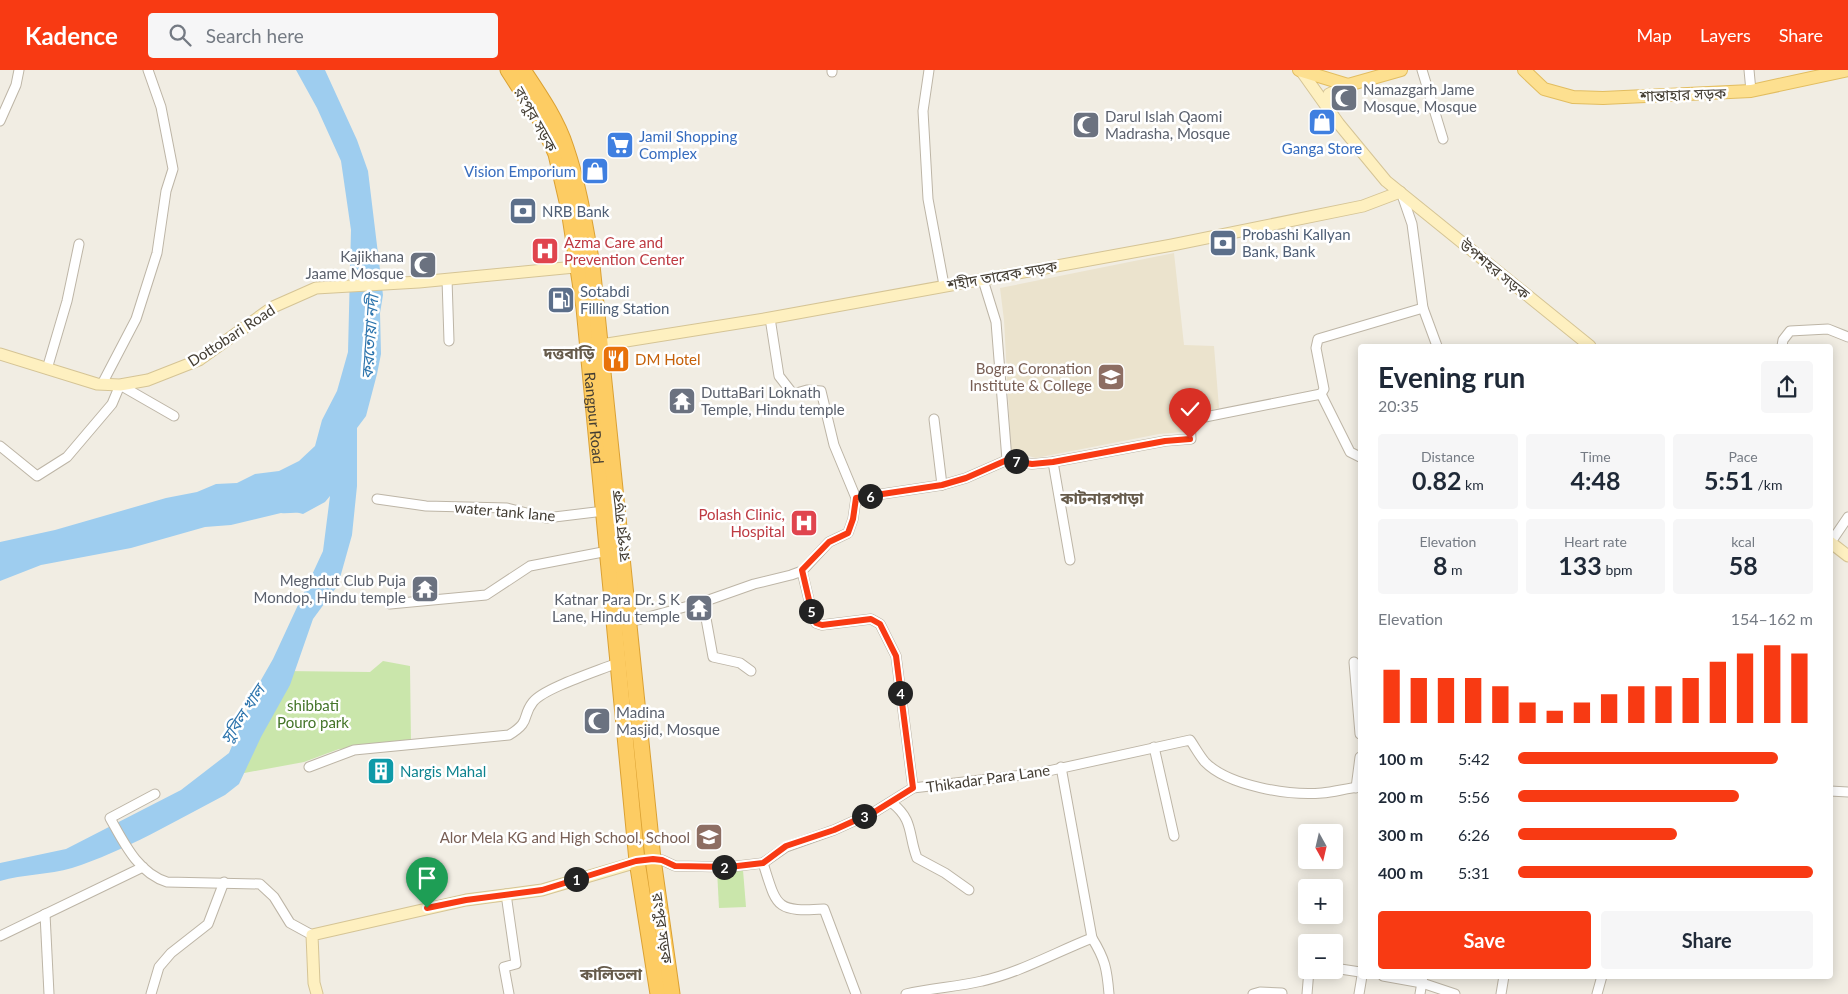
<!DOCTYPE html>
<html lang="en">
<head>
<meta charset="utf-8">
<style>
  :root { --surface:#fff; --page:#f6f6f7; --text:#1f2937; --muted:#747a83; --accent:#f83a13 }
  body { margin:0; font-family:Lato,"Noto Sans Bengali",sans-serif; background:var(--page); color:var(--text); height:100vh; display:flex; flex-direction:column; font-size:19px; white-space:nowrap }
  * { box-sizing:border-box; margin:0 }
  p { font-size:16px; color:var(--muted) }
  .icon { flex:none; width:28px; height:28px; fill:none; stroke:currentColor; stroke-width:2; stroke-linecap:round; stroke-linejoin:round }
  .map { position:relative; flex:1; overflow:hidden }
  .sheet { position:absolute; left:1358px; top:274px; width:475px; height:635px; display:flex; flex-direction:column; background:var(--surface); border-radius:5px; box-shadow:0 2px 12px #0003 }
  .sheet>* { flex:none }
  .needle { width:32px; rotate:172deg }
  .buttons { position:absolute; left:1298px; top:754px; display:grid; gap:10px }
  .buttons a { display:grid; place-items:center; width:45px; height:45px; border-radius:5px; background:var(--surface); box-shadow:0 2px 12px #0003; font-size:25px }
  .pin { position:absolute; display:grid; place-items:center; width:42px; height:42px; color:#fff; margin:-51px -21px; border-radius:50% 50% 50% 0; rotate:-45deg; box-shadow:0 0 5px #0007 }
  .pin .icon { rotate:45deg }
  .km { position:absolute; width:25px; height:25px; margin:-12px; border-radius:50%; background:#222; color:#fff; font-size:14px; line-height:25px; text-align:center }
  .round { display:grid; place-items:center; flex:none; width:52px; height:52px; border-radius:5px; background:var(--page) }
  .head { display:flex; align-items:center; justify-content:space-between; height:85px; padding:0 20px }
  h1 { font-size:28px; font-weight:700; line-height:38px }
  .figures { display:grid; grid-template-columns:repeat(3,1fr); gap:8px; height:85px; padding:5px 20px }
  .figures div { display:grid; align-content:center; border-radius:5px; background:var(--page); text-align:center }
  .figures b { font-size:25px; font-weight:700 }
  .figures small { font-size:14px; font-weight:400 }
  .figures p { font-size:14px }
  .chart { height:140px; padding:10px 20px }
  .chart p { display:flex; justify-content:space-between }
  .chart svg { width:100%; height:90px; margin-top:5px; stroke:var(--accent); stroke-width:6 }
  .button { display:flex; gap:10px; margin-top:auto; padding:10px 20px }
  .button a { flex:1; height:58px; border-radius:5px; background:var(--accent); color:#fff; font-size:20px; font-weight:700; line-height:58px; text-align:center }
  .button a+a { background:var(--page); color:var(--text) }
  ul { padding:0 20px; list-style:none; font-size:16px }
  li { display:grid; grid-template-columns:80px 60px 1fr; align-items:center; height:38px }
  li i { height:12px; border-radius:6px; background:var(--accent) }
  header { display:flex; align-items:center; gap:30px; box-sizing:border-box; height:70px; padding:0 25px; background:var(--accent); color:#fff }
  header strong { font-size:24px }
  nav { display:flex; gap:28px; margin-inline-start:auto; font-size:18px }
  .search { width:350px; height:45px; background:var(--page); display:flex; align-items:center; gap:12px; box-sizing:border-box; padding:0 18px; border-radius:5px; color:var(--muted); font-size:19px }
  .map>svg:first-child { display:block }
</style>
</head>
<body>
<header>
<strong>Kadence</strong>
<div class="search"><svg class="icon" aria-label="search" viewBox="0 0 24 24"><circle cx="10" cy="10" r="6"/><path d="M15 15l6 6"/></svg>Search here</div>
<nav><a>Map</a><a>Layers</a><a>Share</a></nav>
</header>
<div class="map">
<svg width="1848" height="924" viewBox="0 0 1848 924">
  <rect width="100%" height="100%" fill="#f1ede3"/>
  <path fill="#ebe3cd" d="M1174,183L1184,275L1214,276L1219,338L1186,347L1184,362L1159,364L1036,388L1011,381L1004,250L1000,218Z"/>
  <g fill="#cae6ab">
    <path d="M383,591L410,596L411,674L339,679L304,692L239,704L285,601L370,602Z"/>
    <path d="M717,800H743L746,837L719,838Z"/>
  </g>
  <path fill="#9ecdef" d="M296,0H325L357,70L368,101L383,225L380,243L381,284L377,304L366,346L357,358V416L352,465L338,515L313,549L290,615L261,667L239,714L225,725C175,751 125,781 72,798C49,805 23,804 0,811V793L66,779L181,720L229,683L257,617L273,589L323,481L330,426L325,432L303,444C296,441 289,444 281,443L231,455L205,457L131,478L41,495L0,511V472L55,460L166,428L197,422L216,414L237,413L255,404L279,401L299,391L315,376L322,350L337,321L348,282L351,160L341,91L317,38Z"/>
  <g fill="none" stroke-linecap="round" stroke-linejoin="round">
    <g stroke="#bdb5a6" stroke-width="11">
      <g id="street">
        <path d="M832,0V2"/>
        <path d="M929,0L923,41L928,129L944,215"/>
        <path d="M1422,0L1443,69"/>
        <path d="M1749,0L1751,21"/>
        <path d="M0,51L16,15L19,0"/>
        <path d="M1401,122L1412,154L1423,238L1437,276"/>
        <path d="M447,209L449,271"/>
        <path d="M983,210L996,252L1007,390"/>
        <path d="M770,248L779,306L793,324L807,320L821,321L834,375L856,428"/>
        <path d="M1782,276L1783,270L1790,261L1828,259L1848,267"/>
        <path d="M47,299L67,231L79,174"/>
        <path d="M102,314L136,249L157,183L166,121L173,99L161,37L148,0"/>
        <path d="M1321,324L1350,382L1360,387"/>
        <path d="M934,349L942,415"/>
        <path d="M0,376L37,406L67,387L112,334L120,315L174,346"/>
        <path d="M1007,390L1032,394L1053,392L1165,371L1191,369L1190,350L1321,324L1324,319L1316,278L1318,269L1423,238"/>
        <path d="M1053,392L1070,490"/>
        <path d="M377,429L426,436L507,438L546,448L604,441"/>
        <path d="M1831,472L1848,447"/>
        <path d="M802,501L813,547L816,553L822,555L871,549L880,554L896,586L913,718"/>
        <path d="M703,532L713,587L740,593L751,601"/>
        <path d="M390,534L486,525L530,496L608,481"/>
        <path d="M630,552L703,532L754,514L791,505L802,501L829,472L848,463L853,449L856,428L942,415L966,408L1007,390"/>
        <path d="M1354,592L1360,664"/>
        <path d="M1154,677L1174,766"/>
        <path d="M309,697L354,680L509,665C532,651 521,647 533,632C544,618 598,601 617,593"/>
        <path d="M1061,697L1092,868C1105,889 1107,899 1109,924"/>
        <path d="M1356,718L1360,687"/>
        <path d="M1830,721L1848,722"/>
        <path d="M155,724L110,748C124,773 138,803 167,812L260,814L274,827L290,853L312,865"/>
        <path d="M892,733C914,750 908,765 917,788L945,803L969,820"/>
        <path d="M653,789L662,790L675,796L729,797L763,793L786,777L834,760L876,741L913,718L1039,703L1190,670C1195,677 1199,685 1205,692C1228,716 1290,726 1322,723C1335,722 1347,718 1360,717"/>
        <path d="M763,793C777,837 775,842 824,839L856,924"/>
        <path d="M506,824L516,894L504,897L509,924"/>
        <path d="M45,844L49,924"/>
        <path d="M0,866L143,797"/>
        <path d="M1334,898L1360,902"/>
        <path d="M1383,906L1422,913L1455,924"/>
        <path d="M151,924L159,897L171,883L208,854L224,812"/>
        <path d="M906,924C931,918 957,917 982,911C1019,903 1056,882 1092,868"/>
        <path d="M1253,924L1260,922L1282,923"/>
        <path d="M1307,924L1309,900"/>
        <path d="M1359,924L1362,906"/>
        <path d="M1420,924L1423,906"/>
        <path d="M1501,924L1504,906"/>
        <path d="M1597,924L1602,906"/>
      </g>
    </g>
    <g stroke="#d5c495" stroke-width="13">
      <g id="secondary">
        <path d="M1302,2L1339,54L1386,111L1590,276"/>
        <path d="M1329,38V24L1348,15"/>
        <path d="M601,275L770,248L1172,175L1363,136L1400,122"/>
        <path d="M0,284L97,314L120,315L148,310L199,290L273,237L316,218L419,212L585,196"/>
        <path d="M1830,472L1848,486"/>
        <path d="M317,924L314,913L312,865L466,830L542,820L644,790"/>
      </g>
    </g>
    <g stroke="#e2bd60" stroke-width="14">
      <g id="primary">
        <path d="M1299,0L1348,15L1401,0"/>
        <path d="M1524,0L1544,19L1573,27L1603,28L1751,21L1848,0"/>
      </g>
    </g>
    <g stroke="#dba133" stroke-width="17">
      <g id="highway">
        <path id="s1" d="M508,0L541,51L556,84L569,140L584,238L637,791L658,924"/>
        <path d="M523,0C539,24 557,50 566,78C579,116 585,156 592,195L653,789L672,924"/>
      </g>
    </g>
    <use href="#street" stroke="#fff" stroke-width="9"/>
    <use href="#secondary" stroke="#fef0c0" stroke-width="11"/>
    <use href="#primary" stroke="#fde090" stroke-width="12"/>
    <use href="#highway" stroke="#fdcc63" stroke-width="15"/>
  </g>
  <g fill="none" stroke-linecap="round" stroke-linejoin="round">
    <g stroke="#fff" stroke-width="10">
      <path id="route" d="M427,838L466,830L542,820L636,791L653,789L662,790L675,796L729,797L763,793L786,776L834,760L876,741L913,718L896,586L880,554L871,549L822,555L816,553L813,547L802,500L829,472L848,463L853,449L856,428L942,415L966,408L1007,390L1032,394L1053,392L1165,371L1190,369"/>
    </g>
    <use href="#route" stroke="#f83a13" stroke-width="6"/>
  </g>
  <defs>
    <g id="mosque-square" transform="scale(1.4375)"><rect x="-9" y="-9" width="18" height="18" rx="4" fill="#6b7280" stroke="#fff"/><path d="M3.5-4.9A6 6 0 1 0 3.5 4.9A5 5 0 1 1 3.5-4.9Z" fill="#fff"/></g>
    <g id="shop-square" transform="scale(1.4375)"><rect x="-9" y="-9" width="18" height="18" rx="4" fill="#3f7fe0" stroke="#fff"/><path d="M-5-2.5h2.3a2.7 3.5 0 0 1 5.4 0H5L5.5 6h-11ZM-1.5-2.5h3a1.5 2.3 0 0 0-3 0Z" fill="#fff"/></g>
    <g id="supermarket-square" transform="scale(1.4375)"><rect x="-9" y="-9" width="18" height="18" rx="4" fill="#3f7fe0" stroke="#fff"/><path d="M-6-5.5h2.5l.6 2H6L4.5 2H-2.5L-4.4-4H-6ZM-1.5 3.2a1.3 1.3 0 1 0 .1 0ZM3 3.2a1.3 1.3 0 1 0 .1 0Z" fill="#fff"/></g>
    <g id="bank-square" transform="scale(1.4375)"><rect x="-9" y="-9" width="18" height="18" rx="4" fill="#5c6f8a" stroke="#fff"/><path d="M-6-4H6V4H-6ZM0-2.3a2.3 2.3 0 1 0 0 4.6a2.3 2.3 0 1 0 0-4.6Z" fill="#fff"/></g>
    <g id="hospital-square" transform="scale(1.4375)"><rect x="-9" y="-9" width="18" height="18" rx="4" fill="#e0444e" stroke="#fff"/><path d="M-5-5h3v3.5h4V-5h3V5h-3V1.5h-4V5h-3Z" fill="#fff"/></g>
    <g id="fuel-square" transform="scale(1.4375)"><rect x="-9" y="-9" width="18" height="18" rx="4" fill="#5c6f8a" stroke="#fff"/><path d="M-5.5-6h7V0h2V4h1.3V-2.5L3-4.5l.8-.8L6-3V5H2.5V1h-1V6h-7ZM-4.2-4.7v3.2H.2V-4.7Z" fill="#fff"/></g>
    <g id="restaurant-square" transform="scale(1.4375)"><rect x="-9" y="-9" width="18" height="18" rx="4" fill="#e8710a" stroke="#fff"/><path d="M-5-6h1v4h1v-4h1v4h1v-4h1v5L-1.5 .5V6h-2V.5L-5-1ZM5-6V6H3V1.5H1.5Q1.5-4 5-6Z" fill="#fff"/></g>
    <g id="school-square" transform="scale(1.4375)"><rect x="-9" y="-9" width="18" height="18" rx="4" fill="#8d6e63" stroke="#fff"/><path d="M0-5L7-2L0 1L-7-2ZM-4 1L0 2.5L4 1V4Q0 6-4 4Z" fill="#fff"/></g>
    <g id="temple-square" transform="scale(1.4375)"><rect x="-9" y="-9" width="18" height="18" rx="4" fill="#6b7280" stroke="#fff"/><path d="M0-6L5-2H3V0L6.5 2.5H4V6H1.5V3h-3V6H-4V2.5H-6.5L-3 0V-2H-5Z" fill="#fff"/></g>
    <g id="building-square" transform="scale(1.4375)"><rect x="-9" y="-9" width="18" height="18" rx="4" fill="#0f9aa8" stroke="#fff"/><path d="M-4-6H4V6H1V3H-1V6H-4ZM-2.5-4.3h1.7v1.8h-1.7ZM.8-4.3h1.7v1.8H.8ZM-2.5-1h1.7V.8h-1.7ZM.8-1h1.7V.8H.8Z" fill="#fff"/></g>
  </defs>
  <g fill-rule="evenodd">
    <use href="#mosque-square" x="1344" y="28"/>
    <use href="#shop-square" x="1322" y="52"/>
    <use href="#mosque-square" x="1086" y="55"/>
    <use href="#supermarket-square" x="620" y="75"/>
    <use href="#shop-square" x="595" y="101"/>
    <use href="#bank-square" x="523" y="141"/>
    <use href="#bank-square" x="1223" y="173"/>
    <use href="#hospital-square" x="545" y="181"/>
    <use href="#mosque-square" x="423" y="195"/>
    <use href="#fuel-square" x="561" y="230"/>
    <use href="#restaurant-square" x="616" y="289"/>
    <use href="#school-square" x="1111" y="307"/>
    <use href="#temple-square" x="682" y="331"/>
    <use href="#hospital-square" x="804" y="453"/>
    <use href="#temple-square" x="425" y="519"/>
    <use href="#temple-square" x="699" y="538"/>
    <use href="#mosque-square" x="597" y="651"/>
    <use href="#building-square" x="381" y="701"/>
    <use href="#school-square" x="709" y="767"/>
  </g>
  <g text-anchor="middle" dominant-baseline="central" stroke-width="5" stroke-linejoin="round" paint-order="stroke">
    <g font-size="15" fill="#5b616d" stroke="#fff" text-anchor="start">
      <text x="1363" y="19">Namazgarh Jame<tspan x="1363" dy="17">Mosque, Mosque</tspan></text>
      <text x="1105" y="46">Darul Islah Qaomi<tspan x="1105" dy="17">Madrasha, Mosque</tspan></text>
      <text x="404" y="186" text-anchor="end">Kajikhana<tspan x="404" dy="17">Jaame Mosque</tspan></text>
      <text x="701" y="322">DuttaBari Loknath<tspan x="701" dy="17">Temple, Hindu temple</tspan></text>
      <text x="406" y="510" text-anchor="end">Meghdut Club Puja<tspan x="406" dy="17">Mondop, Hindu temple</tspan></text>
      <text x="680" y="529" text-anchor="end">Katnar Para Dr. S K<tspan x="680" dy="17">Lane, Hindu temple</tspan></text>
      <text x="616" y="642">Madina<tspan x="616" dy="17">Masjid, Mosque</tspan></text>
    </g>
    <g font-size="15" fill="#433d33" stroke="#fff">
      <text transform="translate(1683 24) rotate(-2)">শান্তাহার সড়ক</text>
      <text transform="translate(536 49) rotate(61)">রংপুর সড়ক</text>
      <text transform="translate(1495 199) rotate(39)">উপশহর সড়ক</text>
      <text transform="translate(1002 205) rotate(-10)">শহীদ তারেক সড়ক</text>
      <text transform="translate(231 265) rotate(-33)">Dottobari Road</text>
      <text stroke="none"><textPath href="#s1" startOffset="364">Rangpur Road</textPath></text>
      <text transform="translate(505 441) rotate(5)">water tank lane</text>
      <text transform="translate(620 456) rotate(-96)">রংপুর সড়ক</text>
      <text transform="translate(988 708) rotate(-8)">Thikadar Para Lane</text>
      <text transform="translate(663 858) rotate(82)">রংপুর সড়ক</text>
    </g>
    <g font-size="15" fill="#366cbe" stroke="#fff" text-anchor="start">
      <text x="639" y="66">Jamil Shopping<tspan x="639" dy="17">Complex</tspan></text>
      <text x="1322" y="78" text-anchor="middle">Ganga Store</text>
      <text x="576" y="101" text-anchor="end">Vision Emporium</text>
    </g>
    <g font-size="15" fill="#4e5e75" stroke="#fff" text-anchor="start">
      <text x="542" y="141">NRB Bank</text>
      <text x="1242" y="164">Probashi Kallyan<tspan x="1242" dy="17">Bank, Bank</tspan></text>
      <text x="580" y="221">Sotabdi<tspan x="580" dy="17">Filling Station</tspan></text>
    </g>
    <g font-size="15" fill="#be3a42" stroke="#fff" text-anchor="start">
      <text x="564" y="172">Azma Care and<tspan x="564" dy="17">Prevention Center</tspan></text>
      <text x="785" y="444" text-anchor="end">Polash Clinic,<tspan x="785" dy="17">Hospital</tspan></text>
    </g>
    <g font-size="15" fill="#c56008" stroke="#fff" text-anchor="start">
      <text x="635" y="289">DM Hotel</text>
    </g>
    <g font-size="15" fill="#785e54" stroke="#fff" text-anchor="end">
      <text x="1092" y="298">Bogra Coronation<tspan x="1092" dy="17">Institute &amp; College</tspan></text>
      <text x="690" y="767">Alor Mela KG and High School, School</text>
    </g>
    <g font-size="15" fill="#437428" stroke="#fff">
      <text x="313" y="635">shibbati<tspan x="313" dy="17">Pouro park</tspan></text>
    </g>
    <g font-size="15" fill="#0d838f" stroke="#fff" text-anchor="start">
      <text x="400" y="701">Nargis Mahal</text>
    </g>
    <g font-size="16" font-style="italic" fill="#2e75ad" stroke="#fff">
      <text transform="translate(369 267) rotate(-86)">করতোয়া নদী</text>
      <text transform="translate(242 644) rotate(-57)">সুবিল খাল</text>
    </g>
    <g font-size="16" font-weight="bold" fill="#665b4b" stroke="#fff">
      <text x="569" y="282">দত্তবাড়ি</text>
      <text x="1102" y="427">কাটনারপাড়া</text>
      <text x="611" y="903">কালিতলা</text>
    </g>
  </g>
</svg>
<div class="buttons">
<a><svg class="needle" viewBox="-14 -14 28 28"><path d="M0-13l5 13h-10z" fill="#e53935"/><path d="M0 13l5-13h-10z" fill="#747a83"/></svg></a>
<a>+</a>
<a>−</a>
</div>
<div class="pin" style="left:427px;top:838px;background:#1e9e55"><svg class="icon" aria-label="arrive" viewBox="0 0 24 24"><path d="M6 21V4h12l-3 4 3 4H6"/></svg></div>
<div class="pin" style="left:1190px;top:369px;background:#d93025"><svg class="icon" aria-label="check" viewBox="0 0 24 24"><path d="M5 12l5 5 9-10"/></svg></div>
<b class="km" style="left:576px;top:809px">1</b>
<b class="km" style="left:724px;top:797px">2</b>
<b class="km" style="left:864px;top:746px">3</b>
<b class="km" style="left:900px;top:623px">4</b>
<b class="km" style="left:811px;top:541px">5</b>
<b class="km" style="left:870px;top:426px">6</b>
<b class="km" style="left:1016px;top:391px">7</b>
<section class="sheet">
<div class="head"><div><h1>Evening run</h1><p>20:35</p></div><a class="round"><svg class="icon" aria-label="share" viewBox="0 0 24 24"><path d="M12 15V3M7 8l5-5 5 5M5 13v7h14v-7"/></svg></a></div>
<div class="figures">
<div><p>Distance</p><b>0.82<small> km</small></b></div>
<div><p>Time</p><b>4:48</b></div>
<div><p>Pace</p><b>5:51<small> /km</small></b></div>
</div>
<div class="figures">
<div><p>Elevation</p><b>8<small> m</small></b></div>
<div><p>Heart rate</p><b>133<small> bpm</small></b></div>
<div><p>kcal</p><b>58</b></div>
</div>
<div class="chart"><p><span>Elevation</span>154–162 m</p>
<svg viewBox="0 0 160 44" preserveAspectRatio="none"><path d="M5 44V18M15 44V22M25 44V22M35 44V22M45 44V26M55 44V34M65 44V38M75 44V34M85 44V30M95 44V26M105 44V26M115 44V22M125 44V14M135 44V10M145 44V6M155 44V10"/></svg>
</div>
<ul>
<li><b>100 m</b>5:42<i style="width:88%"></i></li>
<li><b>200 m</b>5:56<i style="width:75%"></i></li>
<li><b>300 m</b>6:26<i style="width:54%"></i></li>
<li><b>400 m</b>5:31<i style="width:100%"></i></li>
</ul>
<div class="button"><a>Save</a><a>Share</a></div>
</section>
</div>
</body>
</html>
